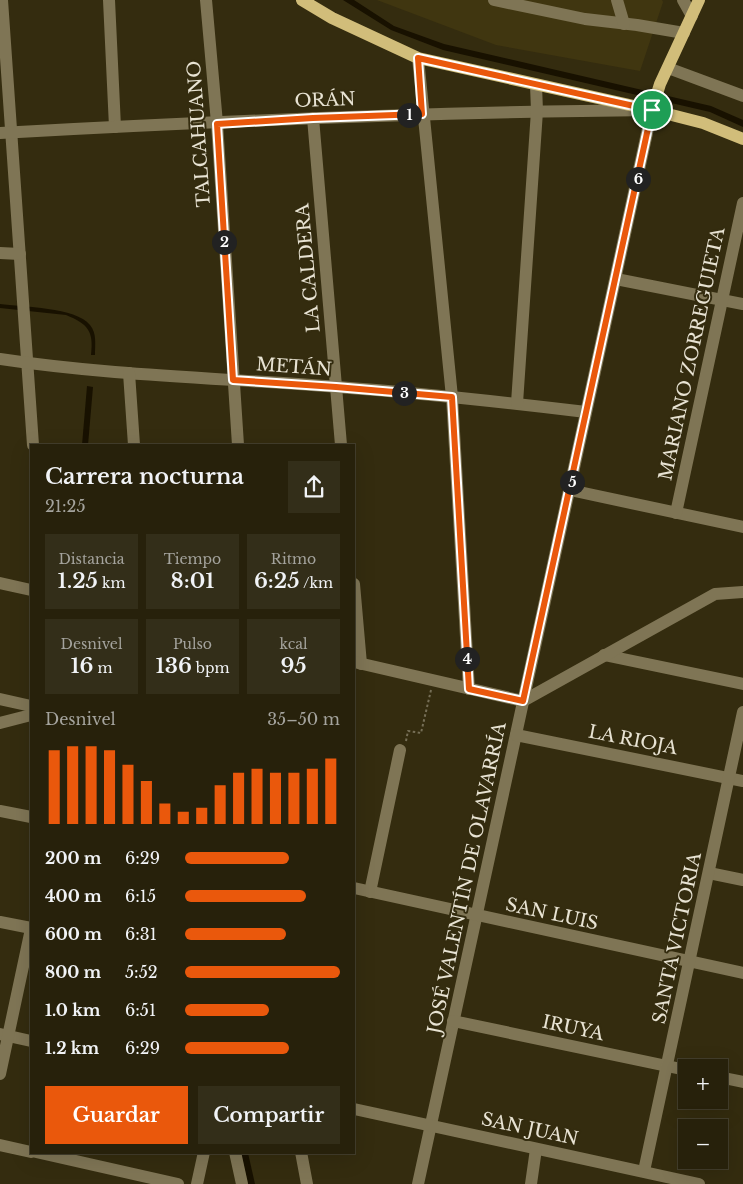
<!DOCTYPE html>
<html lang="es">
<head>
<meta charset="utf-8">
<style>
  :root { --surface:#27210b; --page:#332e19; --text:#f1f3f6; --muted:#a4a39d; --line:#433e2c; --accent:#ea580c }
  body { margin:0; font-family:"Libre Baskerville",serif; background:var(--page); color:var(--text); height:100vh; display:flex; flex-direction:column; font-size:19px; white-space:nowrap }
  * { box-sizing:border-box; margin:0 }
  p { font-size:16px; color:var(--muted) }
  .icon { flex:none; width:28px; height:28px; fill:none; stroke:currentColor; stroke-width:2; stroke-linecap:round; stroke-linejoin:round }
  .map { position:relative; flex:1; overflow:hidden }
  .sheet { position:absolute; left:30px; top:444px; width:325px; height:710px; display:flex; flex-direction:column; background:var(--surface); border-radius:0px; box-shadow:0 5px 20px #0002,0 0 0 1px var(--line) }
  .sheet>* { flex:none }
  .tools { position:absolute; left:678px; top:1059px; display:grid; gap:10px }
  .tools a { display:grid; place-items:center; width:50px; height:50px; border-radius:0px; background:var(--surface); box-shadow:0 5px 20px #0002,0 0 0 1px var(--line); font-size:25px }
  .pin { position:absolute; display:grid; place-items:center; width:42px; height:42px; color:#fff; margin:-21px; border:2px solid #fff; border-radius:50%; box-shadow:0 1px 5px #0007 }
  .km { position:absolute; width:25px; height:25px; margin:-12px; border-radius:50%; background:#222; color:#fff; font-size:14px; line-height:25px; text-align:center }
  .round { display:grid; place-items:center; flex:none; width:52px; height:52px; border-radius:0px; background:var(--page) }
  .summary { display:flex; align-items:center; justify-content:space-between; height:85px; padding:0 15px }
  h1 { font-size:22px; font-weight:600; line-height:38px }
  .metrics { display:grid; grid-template-columns:repeat(3,1fr); gap:8px; height:85px; padding:5px 15px }
  .metrics div { display:grid; align-content:center; border-radius:0px; background:var(--page); text-align:center }
  .metrics b { font-size:21px; font-weight:600 }
  .metrics small { font-size:14px; font-weight:400 }
  .metrics p { font-size:14px }
  .chart { height:140px; padding:10px 15px }
  .chart p { display:flex; justify-content:space-between }
  .chart svg { width:100%; height:90px; margin-top:5px; stroke:var(--accent); stroke-width:6 }
  .cta { display:flex; gap:10px; margin-top:auto; padding:10px 15px }
  .cta a { flex:1; height:58px; border-radius:0px; background:var(--accent); color:#fff; font-size:20px; font-weight:600; line-height:58px; text-align:center }
  .cta a+a { background:var(--page); color:var(--text) }
  ul { padding:0 15px; list-style:none; font-size:16px }
  li { display:grid; grid-template-columns:80px 60px 1fr; align-items:center; height:38px }
  li i { height:12px; border-radius:6px; background:var(--accent) }
  .map>svg:first-child { display:block }
</style>
</head>
<body>
<div class="map">
<svg width="743" height="1184" viewBox="0 0 743 1184">
  <rect width="100%" height="100%" fill="#342c0f"/>
  <path fill="#403610" d="M377,0H662L663,2L640,71L496,45Z"/>
  <g fill="#181100">
    <path d="M343,0H354L394,26L444,44L711,106L743,120V127L710,112L443,50L391,30Z"/>
    <path d="M0,304C22,307 76,307 90,325C97,333 95,345 95,355H91C94,331 88,324 66,315L0,308Z"/>
    <path d="M87,386L93,387L88,445H82Z"/>
    <path d="M241,1153H248L255,1184H248Z"/>
  </g>
  <g fill="none" stroke-linecap="round" stroke-linejoin="round">
    <path stroke="#766f57" stroke-width="2" stroke-dasharray="2.5 2.5" stroke-linecap="butt" d="M406,741L408,731L421,733L431,690"/>
    <g stroke="#7f7555" stroke-width="12">
      <path d="M2,0L33,445"/>
      <path d="M109,0L115,127"/>
      <path d="M206,0L217,123L238,445"/>
      <path d="M494,0L585,19L637,25L684,33"/>
      <path d="M617,0L624,24"/>
      <path d="M683,0L692,16"/>
      <path d="M418,58L452,397L469,689"/>
      <path d="M668,68L743,96"/>
      <path d="M313,118L341,445"/>
      <path d="M0,133C217,121 435,112 652,110L418,1184"/>
      <path d="M0,253L20,254"/>
      <path d="M616,279L743,304"/>
      <path d="M0,359C112,376 224,378 337,387C420,393 503,402 586,412"/>
      <path d="M129,373L134,445"/>
      <path d="M517,403L537,111L536,85"/>
      <path d="M570,490L743,527"/>
      <path d="M676,513L743,203"/>
      <path d="M0,583L31,590"/>
      <path d="M354,584L361,664"/>
      <path d="M604,655L743,684"/>
      <path d="M354,662L523,701"/>
      <path d="M0,699L31,706"/>
      <path d="M523,701L715,594L743,592"/>
      <path d="M0,723L31,715"/>
      <path d="M516,735L743,781"/>
      <path d="M0,811L31,817"/>
      <path d="M709,873L743,880"/>
      <path d="M354,888L743,973"/>
      <path d="M370,892L400,750"/>
      <path d="M0,922L31,928"/>
      <path d="M453,1021L686,1070"/>
      <path d="M0,1034L31,1041"/>
      <path d="M0,1074L31,929"/>
      <path d="M719,1077L743,1082"/>
      <path d="M354,1109L699,1184"/>
      <path d="M0,1145L31,1152"/>
      <path d="M36,1152L178,1184"/>
      <path d="M235,1152L242,1184"/>
      <path d="M301,1152L307,1184"/>
      <path d="M644,1171L743,712"/>
      <path d="M197,1184L204,1152"/>
      <path d="M531,1184L536,1149"/>
    </g>
    <g stroke="#d1bd7a" stroke-width="12">
      <path d="M302,0L332,18L418,58L652,110L703,123L743,139"/>
      <path d="M652,110L660,84L699,0"/>
    </g>
  </g>
  <g fill="none" stroke-linecap="round" stroke-linejoin="round">
    <g stroke="#fff" stroke-width="10">
      <path id="route" d="M418,58L652,110L523,701L469,689L452,397L336,387L233,380L217,124L313,118L422,114Z"/>
    </g>
    <use href="#route" stroke="#ea580c" stroke-width="6"/>
  </g>
  <g text-anchor="middle" dominant-baseline="central" stroke-width="4" stroke-linejoin="round" paint-order="stroke">
    <g font-size="18" fill="#e8e3d3" stroke="#342c0f">
      <text transform="translate(325 100) rotate(-2)">ORÁN</text>
      <text transform="translate(199 134) rotate(-94)">TALCAHUANO</text>
      <text transform="translate(308 268) rotate(-95)">LA CALDERA</text>
      <text transform="translate(692 354) rotate(-78)">MARIANO ZORREGUIETA</text>
      <text transform="translate(294 367) rotate(4)">METÁN</text>
      <text transform="translate(633 740) rotate(11)">LA RIOJA</text>
      <text transform="translate(467 878) rotate(-78)">JOSÉ VALENTÍN DE OLAVARRÍA</text>
      <text transform="translate(552 914) rotate(12)">SAN LUIS</text>
      <text transform="translate(677 938) rotate(-78)">SANTA VICTORIA</text>
      <text transform="translate(573 1028) rotate(12)">IRUYA</text>
      <text transform="translate(530 1129) rotate(12)">SAN JUAN</text>
    </g>
  </g>
</svg>
<div class="tools">
<a>+</a>
<a>−</a>
</div>
<div class="pin" style="left:652px;top:110px;background:#1e9e55"><svg class="icon" aria-label="arrive" viewBox="0 0 24 24"><path d="M6 21V4h12l-3 4 3 4H6"/></svg></div>
<b class="km" style="left:409px;top:115px">1</b>
<b class="km" style="left:224px;top:242px">2</b>
<b class="km" style="left:404px;top:393px">3</b>
<b class="km" style="left:467px;top:659px">4</b>
<b class="km" style="left:572px;top:482px">5</b>
<b class="km" style="left:638px;top:179px">6</b>
<section class="sheet">
<div class="summary"><div><h1>Carrera nocturna</h1><p>21:25</p></div><a class="round"><svg class="icon" aria-label="share" viewBox="0 0 24 24"><path d="M12 15V3M7 8l5-5 5 5M5 13v7h14v-7"/></svg></a></div>
<div class="metrics">
<div><p>Distancia</p><b>1.25<small> km</small></b></div>
<div><p>Tiempo</p><b>8:01</b></div>
<div><p>Ritmo</p><b>6:25<small> /km</small></b></div>
</div>
<div class="metrics">
<div><p>Desnivel</p><b>16<small> m</small></b></div>
<div><p>Pulso</p><b>136<small> bpm</small></b></div>
<div><p>kcal</p><b>95</b></div>
</div>
<div class="chart"><p><span>Desnivel</span>35–50 m</p>
<svg viewBox="0 0 160 44" preserveAspectRatio="none"><path d="M5 44V8M15 44V6M25 44V6M35 44V8M45 44V15M55 44V23M65 44V34M75 44V38M85 44V36M95 44V25M105 44V19M115 44V17M125 44V19M135 44V19M145 44V17M155 44V12"/></svg>
</div>
<ul>
<li><b>200 m</b>6:29<i style="width:67%"></i></li>
<li><b>400 m</b>6:15<i style="width:78%"></i></li>
<li><b>600 m</b>6:31<i style="width:65%"></i></li>
<li><b>800 m</b>5:52<i style="width:100%"></i></li>
<li><b>1.0 km</b>6:51<i style="width:54%"></i></li>
<li><b>1.2 km</b>6:29<i style="width:67%"></i></li>
</ul>
<div class="cta"><a>Guardar</a><a>Compartir</a></div>
</section>
</div>
</body>
</html>
